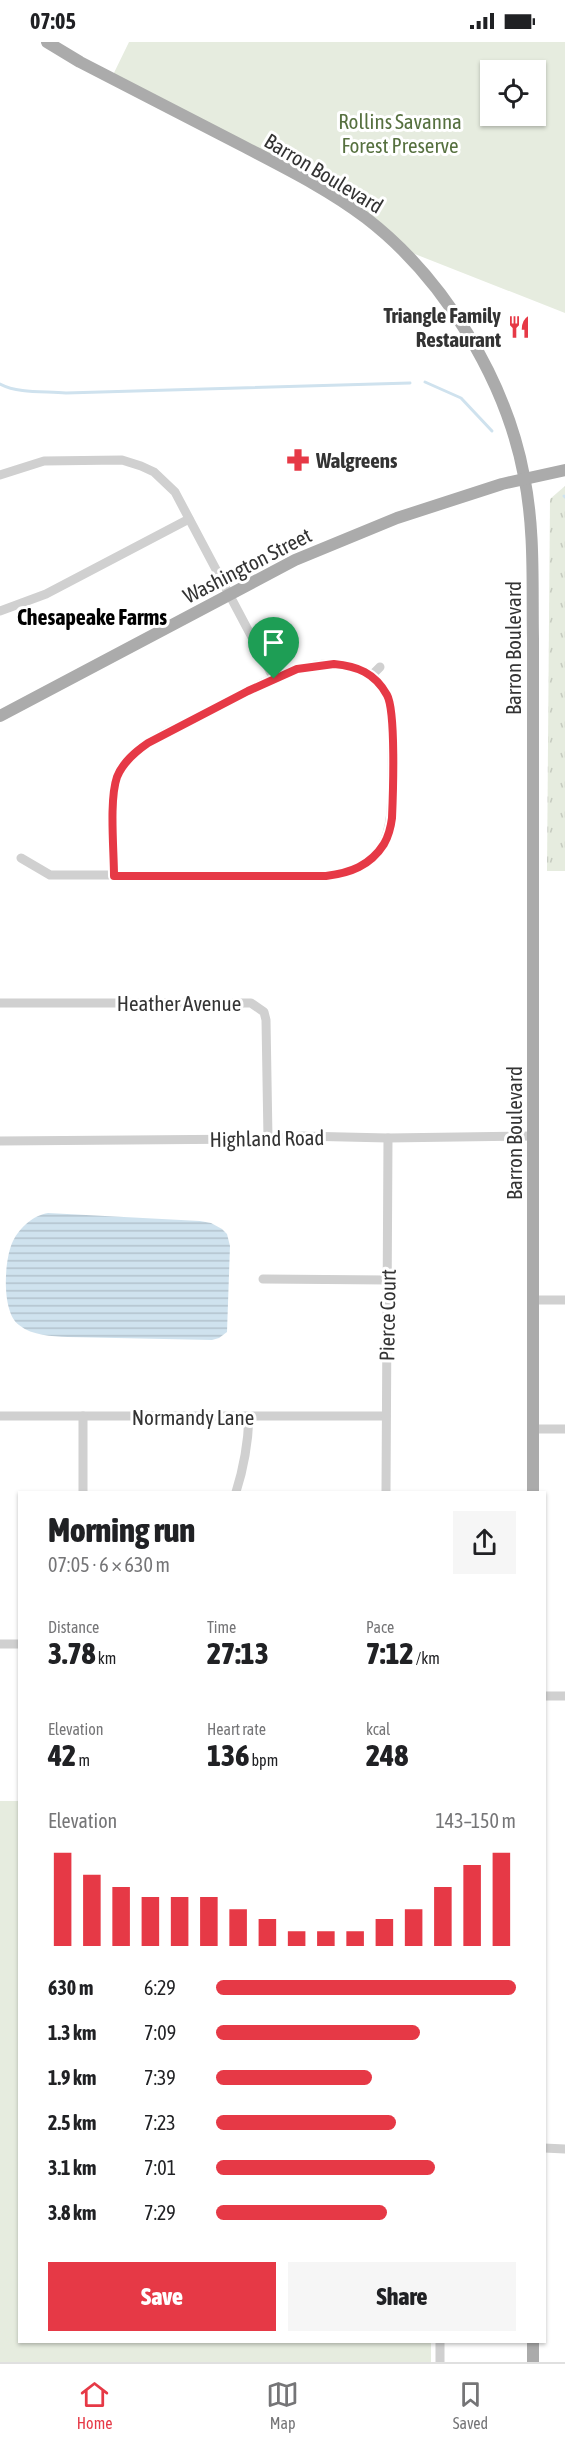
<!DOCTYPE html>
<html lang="en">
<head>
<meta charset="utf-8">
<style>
  :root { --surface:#fff; --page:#f6f6f6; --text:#202124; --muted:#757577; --line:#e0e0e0; --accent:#e63946 }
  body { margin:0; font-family:"Asap Condensed",sans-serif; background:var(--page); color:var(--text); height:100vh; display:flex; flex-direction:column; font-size:22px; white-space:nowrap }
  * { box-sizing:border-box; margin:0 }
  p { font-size:20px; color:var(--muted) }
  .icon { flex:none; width:33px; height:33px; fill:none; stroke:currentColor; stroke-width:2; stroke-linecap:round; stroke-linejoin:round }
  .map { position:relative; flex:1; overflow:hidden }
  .side { position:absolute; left:18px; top:1449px; width:528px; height:852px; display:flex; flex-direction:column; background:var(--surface); border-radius:0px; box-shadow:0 2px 4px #0004 }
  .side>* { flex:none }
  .tools { position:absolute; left:480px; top:18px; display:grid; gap:12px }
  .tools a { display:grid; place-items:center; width:66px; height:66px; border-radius:0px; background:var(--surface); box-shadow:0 2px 4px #0004; font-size:30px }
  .pin { position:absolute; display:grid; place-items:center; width:51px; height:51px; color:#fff; margin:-62px -26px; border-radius:50% 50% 50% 0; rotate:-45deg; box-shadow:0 0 6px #0007 }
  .pin .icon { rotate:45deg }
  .round { display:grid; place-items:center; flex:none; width:63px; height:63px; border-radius:0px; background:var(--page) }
  .summary { display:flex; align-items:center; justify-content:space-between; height:102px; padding:0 30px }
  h1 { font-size:33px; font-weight:800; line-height:45px }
  .metrics { display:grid; grid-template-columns:repeat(3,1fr); gap:9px; height:102px; padding:6px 30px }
  .metrics div { display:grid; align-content:center }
  .metrics b { font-size:30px; font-weight:800 }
  .metrics small { font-size:16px; font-weight:400 }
  .metrics p { font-size:16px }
  .chart { height:168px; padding:12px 30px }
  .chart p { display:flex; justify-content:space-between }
  .chart svg { width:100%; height:108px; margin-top:6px; stroke:var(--accent); stroke-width:6 }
  .button { display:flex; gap:12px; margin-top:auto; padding:12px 30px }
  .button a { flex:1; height:69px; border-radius:0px; background:var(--accent); color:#fff; font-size:24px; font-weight:800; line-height:69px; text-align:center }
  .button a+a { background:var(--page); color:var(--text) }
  ul { padding:0 30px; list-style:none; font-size:20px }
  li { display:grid; grid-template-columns:96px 72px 1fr; align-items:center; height:45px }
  li i { height:15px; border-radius:8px; background:var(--accent) }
  .status { display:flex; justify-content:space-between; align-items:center; height:42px; padding:0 30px; background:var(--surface); direction:ltr }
  .status svg { height:16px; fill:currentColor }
  .dock { display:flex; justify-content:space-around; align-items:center; height:84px; border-top:2px solid var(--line); background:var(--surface); font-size:16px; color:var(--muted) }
  .dock a { display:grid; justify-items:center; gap:3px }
  .dock .selected { color:var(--accent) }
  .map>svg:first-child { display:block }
</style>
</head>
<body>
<div class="status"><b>07:05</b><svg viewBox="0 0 49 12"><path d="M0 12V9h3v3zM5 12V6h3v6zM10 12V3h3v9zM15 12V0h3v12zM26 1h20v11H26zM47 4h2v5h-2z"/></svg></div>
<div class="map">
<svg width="565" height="2320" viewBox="0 0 565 2320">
  <defs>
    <pattern id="grass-tufts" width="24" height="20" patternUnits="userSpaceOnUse" patternTransform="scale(1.5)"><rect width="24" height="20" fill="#e6ecdf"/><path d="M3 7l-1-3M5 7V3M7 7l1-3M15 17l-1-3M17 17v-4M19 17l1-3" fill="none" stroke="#c6cbc0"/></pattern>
    <pattern id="water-rules" width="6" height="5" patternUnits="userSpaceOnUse" patternTransform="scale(1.5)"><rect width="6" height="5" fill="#cfe2ee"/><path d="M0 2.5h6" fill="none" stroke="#b2c2cd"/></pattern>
  </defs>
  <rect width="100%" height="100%" fill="#fff"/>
  <path fill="url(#grass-tufts)" d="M565,444V829H547L550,457Z"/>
  <g fill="#e6ecdf" fill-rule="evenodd">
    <path d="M129,0H565V271L397,205L324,150L111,37ZM490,28H536V74H490Z"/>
    <path d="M0,1759H20V2300H431V2320H0Z"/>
  </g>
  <path fill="url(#water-rules)" d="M48,1171L200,1179L211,1181L222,1187L227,1192L230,1204L227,1290L219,1296L212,1298L68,1295C51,1294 33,1294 19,1283C1,1270 4,1217 13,1199C20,1185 34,1173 48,1171Z"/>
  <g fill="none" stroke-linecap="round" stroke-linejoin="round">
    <g stroke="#cfe2ee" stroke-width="3">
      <path d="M425,340L461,356L492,389"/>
      <path d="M0,342C19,352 44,349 66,351L410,341"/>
      <path d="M564,454L565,455"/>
    </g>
    <g stroke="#d0d0d0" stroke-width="9">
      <path d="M0,433L44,419L122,418L141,424L154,430L175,450L274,637"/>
      <path d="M0,569L46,552L189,477"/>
      <path d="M371,634L380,625"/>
      <path d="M21,816L50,833H326C388,827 392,791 392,738C392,717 392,695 392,674C385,623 340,615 297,627C270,635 236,655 210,669C179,685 134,699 118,733C109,754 114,809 114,833"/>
      <path d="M0,961H251L264,970L266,978L268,1097"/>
      <path d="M0,1099L268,1097L301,1094L388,1096L533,1094"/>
      <path d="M263,1237L388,1238"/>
      <path d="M533,1258H565"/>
      <path d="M0,1374H386"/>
      <path d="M83,1374V1450"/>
      <path d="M533,1387H565"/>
      <path d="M236,1450C244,1425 248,1402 249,1375"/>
      <path d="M386,1450L388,1096"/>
      <path d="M0,1602H20"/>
      <path d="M544,1654H565"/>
      <path d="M544,2106L565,2107"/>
      <path d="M440,2320V2300"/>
    </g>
    <g stroke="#ababab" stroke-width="12">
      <path d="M47,0L80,20C134,48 187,75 241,103C283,125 328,147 366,176C444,236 506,338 524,434C535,488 532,542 533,597V1450"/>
      <path d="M0,674L295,518L397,476L502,442L565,428"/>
      <path d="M533,2300V2320"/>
    </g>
  </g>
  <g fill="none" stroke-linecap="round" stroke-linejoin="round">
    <g stroke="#fff" stroke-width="12">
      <path id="route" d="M334,622C357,624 375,631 387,653C396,669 393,753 392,776C391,784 388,795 384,802C370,824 350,831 326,834H114C114,808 109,758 117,735C123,720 135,710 148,701L248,649L297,627Z"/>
    </g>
    <use href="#route" stroke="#e63946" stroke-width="8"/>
  </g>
  <defs>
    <g id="restaurant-bare" transform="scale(1.8)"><path d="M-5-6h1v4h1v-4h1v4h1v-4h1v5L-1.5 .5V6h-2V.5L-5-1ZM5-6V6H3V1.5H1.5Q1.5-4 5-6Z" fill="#e63946" stroke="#fff" stroke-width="2.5" paint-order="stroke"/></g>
    <g id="pharmacy-bare" transform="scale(1.8)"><path d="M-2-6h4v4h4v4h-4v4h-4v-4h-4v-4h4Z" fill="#e63946" stroke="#fff" stroke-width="2.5" paint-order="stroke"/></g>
  </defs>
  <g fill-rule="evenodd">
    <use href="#restaurant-bare" x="519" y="285"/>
    <use href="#pharmacy-bare" x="298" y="418"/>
  </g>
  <g text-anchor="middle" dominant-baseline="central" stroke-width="6" stroke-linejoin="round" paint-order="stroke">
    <g font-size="21" fill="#56703f" stroke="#fff">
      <text x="400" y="79">Rollins Savanna<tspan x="400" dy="24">Forest Preserve</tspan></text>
    </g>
    <g font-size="21" fill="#333" stroke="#fff">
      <text transform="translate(324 131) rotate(31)">Barron Boulevard</text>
      <text transform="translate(247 523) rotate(-27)">Washington Street</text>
      <text transform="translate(513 606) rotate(-90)">Barron Boulevard</text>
      <text x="179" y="961">Heather Avenue</text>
      <text transform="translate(514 1091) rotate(-90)">Barron Boulevard</text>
      <text transform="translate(267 1096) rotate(-1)">Highland Road</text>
      <text transform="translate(387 1273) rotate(-89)">Pierce Court</text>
      <text x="193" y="1375">Normandy Lane</text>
    </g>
    <g font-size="21" font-weight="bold" fill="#333" stroke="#fff" text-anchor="end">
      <text x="501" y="273">Triangle Family<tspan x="501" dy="24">Restaurant</tspan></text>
      <text x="316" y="418" text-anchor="start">Walgreens</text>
    </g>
    <g font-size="22" font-weight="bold" fill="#000" stroke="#fff">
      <text x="92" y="575">Chesapeake Farms</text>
    </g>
  </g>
</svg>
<div class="tools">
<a><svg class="icon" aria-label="locate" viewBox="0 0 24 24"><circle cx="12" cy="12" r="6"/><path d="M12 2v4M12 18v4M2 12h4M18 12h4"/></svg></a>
</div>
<div class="pin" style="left:274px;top:637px;background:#1e9e55"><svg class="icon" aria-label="arrive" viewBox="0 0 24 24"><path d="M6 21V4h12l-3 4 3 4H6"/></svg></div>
<section class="side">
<div class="summary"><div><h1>Morning run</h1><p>07:05 · 6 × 630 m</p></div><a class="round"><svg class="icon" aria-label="share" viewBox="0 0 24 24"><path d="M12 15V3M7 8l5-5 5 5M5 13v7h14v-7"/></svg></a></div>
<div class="metrics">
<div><p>Distance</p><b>3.78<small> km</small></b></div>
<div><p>Time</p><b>27:13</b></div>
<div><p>Pace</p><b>7:12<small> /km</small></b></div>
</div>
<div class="metrics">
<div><p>Elevation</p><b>42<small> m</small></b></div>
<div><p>Heart rate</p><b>136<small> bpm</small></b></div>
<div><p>kcal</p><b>248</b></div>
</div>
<div class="chart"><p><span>Elevation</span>143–150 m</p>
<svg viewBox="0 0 160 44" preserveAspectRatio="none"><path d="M5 44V6M15 44V15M25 44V20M35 44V24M45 44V24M55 44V24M65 44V29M75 44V33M85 44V38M95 44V38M105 44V38M115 44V33M125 44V29M135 44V20M145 44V11M155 44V6"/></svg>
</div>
<ul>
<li><b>630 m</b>6:29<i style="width:100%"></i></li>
<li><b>1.3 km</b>7:09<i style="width:68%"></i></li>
<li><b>1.9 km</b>7:39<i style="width:52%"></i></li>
<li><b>2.5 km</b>7:23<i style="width:60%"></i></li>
<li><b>3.1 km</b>7:01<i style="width:73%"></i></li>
<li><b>3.8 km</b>7:29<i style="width:57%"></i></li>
</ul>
<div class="button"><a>Save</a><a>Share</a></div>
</section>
</div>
<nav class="dock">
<a class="selected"><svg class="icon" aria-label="home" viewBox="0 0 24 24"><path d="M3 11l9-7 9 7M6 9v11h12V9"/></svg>Home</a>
<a><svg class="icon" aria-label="map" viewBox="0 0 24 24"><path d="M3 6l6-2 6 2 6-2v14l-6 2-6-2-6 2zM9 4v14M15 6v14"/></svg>Map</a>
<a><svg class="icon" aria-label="saved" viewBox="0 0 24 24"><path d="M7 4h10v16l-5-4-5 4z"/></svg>Saved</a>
</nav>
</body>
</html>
